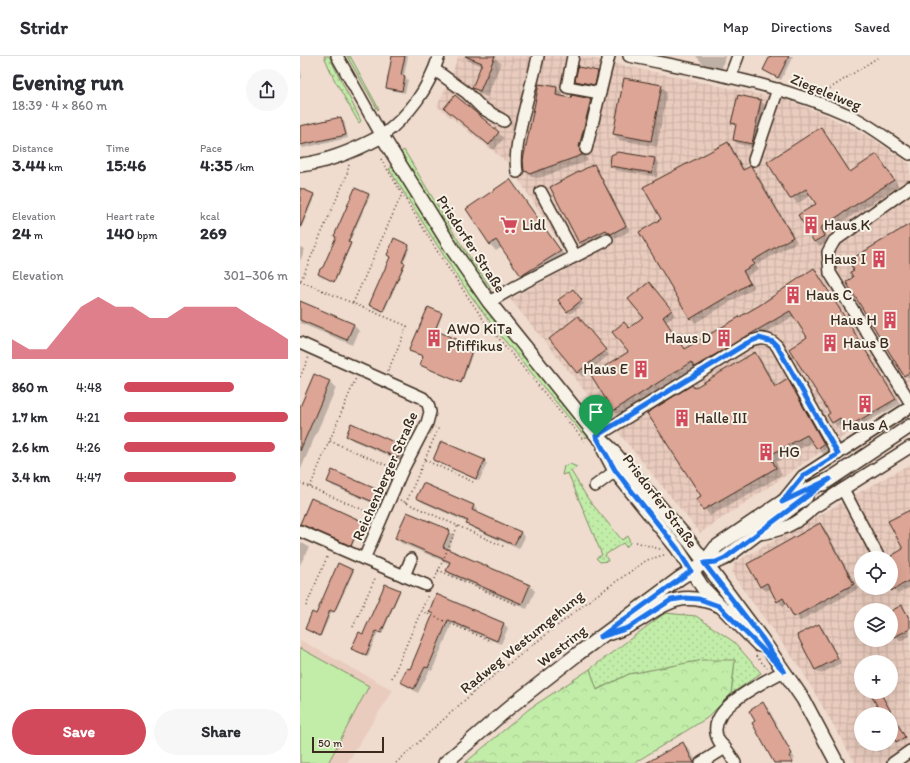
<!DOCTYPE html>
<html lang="en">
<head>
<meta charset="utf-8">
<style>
  :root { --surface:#fff; --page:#f7f7f7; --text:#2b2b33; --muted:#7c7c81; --line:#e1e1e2; --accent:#d1495b }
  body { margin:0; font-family:Itim,sans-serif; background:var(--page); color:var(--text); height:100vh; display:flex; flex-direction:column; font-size:15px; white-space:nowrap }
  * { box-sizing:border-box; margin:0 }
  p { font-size:13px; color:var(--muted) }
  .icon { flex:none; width:22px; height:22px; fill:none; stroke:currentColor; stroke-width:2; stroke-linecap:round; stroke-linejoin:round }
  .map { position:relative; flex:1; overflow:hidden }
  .drawer { display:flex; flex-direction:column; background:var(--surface); width:300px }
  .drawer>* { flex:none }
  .tools { position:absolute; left:554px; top:495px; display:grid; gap:8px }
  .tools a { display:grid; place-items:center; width:44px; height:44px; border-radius:50%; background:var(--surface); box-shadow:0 4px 16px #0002; font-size:20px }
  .scale { position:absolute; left:12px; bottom:10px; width:72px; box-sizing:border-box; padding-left:4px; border:2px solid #3b2a1e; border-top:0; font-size:11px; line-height:14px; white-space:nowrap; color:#3b2a1e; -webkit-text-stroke:3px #f7f3e8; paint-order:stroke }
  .pin { position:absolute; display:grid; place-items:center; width:34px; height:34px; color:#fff; margin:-41px -17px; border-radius:50% 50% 50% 0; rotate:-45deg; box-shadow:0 0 4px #0007 }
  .pin .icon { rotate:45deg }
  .round { display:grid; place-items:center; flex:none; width:42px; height:42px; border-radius:21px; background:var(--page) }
  .summary { display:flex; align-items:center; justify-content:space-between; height:68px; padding:0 12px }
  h1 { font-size:22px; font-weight:800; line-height:30px }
  .metrics { display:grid; grid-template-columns:repeat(3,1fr); gap:6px; height:68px; padding:4px 12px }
  .metrics div { display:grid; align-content:center }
  .metrics b { font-size:17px; font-weight:800 }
  .metrics small { font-size:11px; font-weight:400 }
  .metrics p { font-size:11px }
  .chart { height:112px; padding:8px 12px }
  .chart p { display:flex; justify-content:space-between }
  .chart svg { width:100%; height:72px; margin-top:4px; fill:var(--accent); opacity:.7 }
  .action { display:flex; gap:8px; margin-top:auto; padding:8px 12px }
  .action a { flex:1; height:46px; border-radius:24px; background:var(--accent); color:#fff; font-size:16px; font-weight:800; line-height:46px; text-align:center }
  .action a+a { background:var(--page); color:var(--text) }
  ul { padding:0 12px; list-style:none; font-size:13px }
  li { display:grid; grid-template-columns:64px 48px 1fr; align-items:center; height:30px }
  li i { height:10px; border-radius:5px; background:var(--accent) }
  header { display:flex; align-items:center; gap:24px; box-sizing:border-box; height:56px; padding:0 20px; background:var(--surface); border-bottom:1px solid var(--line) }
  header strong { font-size:19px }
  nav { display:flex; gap:22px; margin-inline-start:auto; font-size:14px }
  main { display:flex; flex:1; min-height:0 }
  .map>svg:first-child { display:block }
</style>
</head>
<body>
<header>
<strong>Stridr</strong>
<nav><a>Map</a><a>Directions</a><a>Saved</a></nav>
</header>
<main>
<section class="drawer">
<div class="summary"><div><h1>Evening run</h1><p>18:39 · 4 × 860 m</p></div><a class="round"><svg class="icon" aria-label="share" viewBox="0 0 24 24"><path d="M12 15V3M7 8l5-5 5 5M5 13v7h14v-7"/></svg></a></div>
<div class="metrics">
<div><p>Distance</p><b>3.44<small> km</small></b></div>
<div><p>Time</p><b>15:46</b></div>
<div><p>Pace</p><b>4:35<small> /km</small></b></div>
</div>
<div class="metrics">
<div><p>Elevation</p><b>24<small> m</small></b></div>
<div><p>Heart rate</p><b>140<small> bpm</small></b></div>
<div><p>kcal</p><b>269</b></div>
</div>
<div class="chart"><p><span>Elevation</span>301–306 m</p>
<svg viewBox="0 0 160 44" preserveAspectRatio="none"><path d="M0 44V32L10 38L20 38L30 25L40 12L50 6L60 12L70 12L80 19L90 19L100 12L110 12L120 12L130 12L140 19L150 25L160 32V44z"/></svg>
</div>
<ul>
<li><b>860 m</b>4:48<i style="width:67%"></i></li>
<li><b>1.7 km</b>4:21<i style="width:100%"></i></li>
<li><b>2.6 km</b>4:26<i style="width:92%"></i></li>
<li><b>3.4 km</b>4:47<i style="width:68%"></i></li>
</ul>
<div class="action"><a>Save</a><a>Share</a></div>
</section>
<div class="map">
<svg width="610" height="707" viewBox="0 0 610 707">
  <defs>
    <pattern id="industrial-grid" width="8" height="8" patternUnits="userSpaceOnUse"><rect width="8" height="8" fill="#e9ccbe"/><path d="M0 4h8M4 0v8" fill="none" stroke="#c9afa3"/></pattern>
    <pattern id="grass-dots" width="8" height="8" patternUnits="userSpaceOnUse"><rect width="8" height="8" fill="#c2eda9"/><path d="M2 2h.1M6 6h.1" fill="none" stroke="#a8cb91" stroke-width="1.8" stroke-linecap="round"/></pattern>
    <pattern id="forest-crowns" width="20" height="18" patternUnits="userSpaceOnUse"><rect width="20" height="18" fill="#c2eda9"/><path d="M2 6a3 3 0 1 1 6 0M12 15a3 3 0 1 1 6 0" fill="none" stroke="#a8cb91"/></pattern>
  </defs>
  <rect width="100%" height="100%" fill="#efdccf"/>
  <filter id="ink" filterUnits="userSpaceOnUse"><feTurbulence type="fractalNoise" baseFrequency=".025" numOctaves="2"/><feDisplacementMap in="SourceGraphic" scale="8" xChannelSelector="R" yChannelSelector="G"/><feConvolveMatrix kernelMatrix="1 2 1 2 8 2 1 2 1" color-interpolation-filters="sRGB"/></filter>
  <g filter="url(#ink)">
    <path fill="#e9ccbe" d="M0,584L93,634L47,707H0Z"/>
    <g fill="url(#industrial-grid)" fill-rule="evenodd">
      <path d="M158,0H278L487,44L526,59L572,82L610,108V336L400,477L210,243L274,209L208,107L137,50L152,18Z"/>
      <path d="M610,408V707H555L501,613L432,518L434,507ZM561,502H591V532H561ZM561,554H591V584H561ZM561,606H591V636H561ZM561,658H591V688H561Z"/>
    </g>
    <g fill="url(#grass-dots)" stroke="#7e8c64">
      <path d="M24,0H29L61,65L59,67L34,23Z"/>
      <path d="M47,0H50L79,53L78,54Z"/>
      <path d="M104,94L158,184L191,232L189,234L185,232L154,188L101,96Z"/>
      <path d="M92,111L186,249L270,354L269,356L288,380L286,382L199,278L158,222L89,113Z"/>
      <path d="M270,408L277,411L271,415L288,443L322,484L328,480L330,487L326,491L323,487L305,499L308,505L300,506L296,502L302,499L268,417L262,419L264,410Z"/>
      <path d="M365,557L396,560L434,586L461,617L431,638L435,604L329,618L296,634L290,613Z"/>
    </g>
    <path fill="url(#forest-crowns)" stroke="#7e8c64" d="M403,604H435L431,638L407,662L334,707H165L229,653L290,613L297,634L329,618Z"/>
    <path fill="#c2eda9" stroke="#7e8c64" d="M0,592L69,630L28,707H0Z"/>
    <g fill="#0003">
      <path d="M93,0H108L104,20L108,24L105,37L90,34L87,31Z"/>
      <path d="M165,0H192L201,7L187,41L180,38L173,31L182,10L169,5Z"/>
      <path d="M396,0H425L422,12L404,9Z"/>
      <path d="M471,0H493L481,24L464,14Z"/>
      <path d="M0,12L2,22L0,23Z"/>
      <path d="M298,16L304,22L301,35L282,31L276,25Z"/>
      <path d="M361,30L367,36L357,91L320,84L314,78Z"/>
      <path d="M257,32L263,39V41L291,43L297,50L285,98L288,105L239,122L231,121L225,115Z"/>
      <path d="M155,40L204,82L194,94L145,52Z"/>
      <path d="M439,40L461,45L465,49L456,92L438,88L434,84L437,71L432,67Z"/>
      <path d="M41,62L44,65L48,82L3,92L0,89V71Z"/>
      <path d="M521,73L551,116L577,100L599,130L525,177L529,185L520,190L514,185L518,149L511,139L497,148L468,107Z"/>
      <path d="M427,87L432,91L445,115L451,112L456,116L497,186L456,209L459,213L447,220L454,232L395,267L391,262L362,164Z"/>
      <path d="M354,103L359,107L357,121L315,114L311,110Z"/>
      <path d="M294,110L298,114L330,175L316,182L311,178L284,191L280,187L251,131Z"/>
      <path d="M210,124L266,201L228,225L202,191L196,195L190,188Z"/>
      <path d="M1,133L15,140L0,175V136Z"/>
      <path d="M69,139L70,140L49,187L51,189L35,226L20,219Z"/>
      <path d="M610,169V323L605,319L554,222Z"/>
      <path d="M109,190L110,191L103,207L105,209L84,256L70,249Z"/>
      <path d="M0,191L5,193L0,205Z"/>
      <path d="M514,213L600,348L551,375L544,367L537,371L533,366L508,281L494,260L400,315L395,311L318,359L314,354L330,296L329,273L344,261L353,232L375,259L366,266L385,294L460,249Z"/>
      <path d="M275,237L284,248L270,258L259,244Z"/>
      <path d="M0,246L53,268L59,275L53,289L0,267Z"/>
      <path d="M141,258L142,259L136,275L174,293L162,327L122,310L124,301L111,296Z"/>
      <path d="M282,266L309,299L282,321L251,284Z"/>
      <path d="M454,297L461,304L477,331L488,325L494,331L530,395L524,399L513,386L476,406L482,419L410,460L397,443L402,440L394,333Z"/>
      <path d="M29,326L36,332L0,415V354Z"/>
      <path d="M52,369L103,391L107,395L103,406L52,384L47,379Z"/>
      <path d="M134,403L184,405L187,408L179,425Z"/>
      <path d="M33,416L83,437L87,442L83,452L33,430L28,426Z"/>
      <path d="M123,428L174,450L178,455L177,457L220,476L225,481L219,493L172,472L168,467L122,446L117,442Z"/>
      <path d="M610,455V531L598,538L591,529V502H589L605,494Z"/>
      <path d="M107,457L150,475L154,480L148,494L230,530L235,535L227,553L152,520L147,515L150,508L101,487L96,482Z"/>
      <path d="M1,468H66L67,469L64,476L59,474L52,490Z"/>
      <path d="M520,468L525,473L558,533L500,565L487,547L483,550L478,545L471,532L466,535L461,531L449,508Z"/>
      <path d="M0,486L9,491L0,509Z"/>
      <path d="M52,514L54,515L35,556L32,555L21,580L7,574L6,573L16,559Z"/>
      <path d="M99,535L100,536L82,578L78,576L68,600L54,594Z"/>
      <path d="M602,550L610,562V580L600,585L591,573V556Z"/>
      <path d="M130,556L204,568L208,572L201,588L152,568L132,615L130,614L118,637L101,626L110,614L133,559Z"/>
      <path d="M519,569L523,573L541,607L521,618L516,614L498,580Z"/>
      <path d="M572,636H580L606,683L599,687L596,684L591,687V658H582Z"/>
      <path d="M463,648L468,652L495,703L493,704L494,707H475L456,665Z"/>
      <path d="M383,687L389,693L397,707H348Z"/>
      <path d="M573,688H590L578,696Z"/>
    </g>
    <g fill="#dca595" stroke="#3b2a1e">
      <path d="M92,0H105L101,19L105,20L102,35L86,32Z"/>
      <path d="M165,0H195L180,35L172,32L182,7Z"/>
      <path d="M470,0H489L478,22L463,14Z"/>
      <path d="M278,11L298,15L295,29L275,25Z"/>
      <path d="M324,22L362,29L351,85L313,78Z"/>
      <path d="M239,28L257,31L256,39L271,42L272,39L291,43L279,91L282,99L232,117L224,115L223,104Z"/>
      <path d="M155,39L199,76L189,89L144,52Z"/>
      <path d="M438,39L461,44L452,88L433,84L436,68L431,67Z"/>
      <path d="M41,61L46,79L0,89V70Z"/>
      <path d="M521,71L550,116L577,98L594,124L520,172L524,180L514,186L498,159L516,148L506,133L490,143L467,106Z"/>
      <path d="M428,86L443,114L451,110L493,181L452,205L455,208L443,215L450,227L390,263L339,176L361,163L343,131Z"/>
      <path d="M318,96L355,102L352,117L310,110L311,99Z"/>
      <path d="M294,108L326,170L311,178L306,174L279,187L250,131Z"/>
      <path d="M210,123L261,195L221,220L196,184L190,189L166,153Z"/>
      <path d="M0,132L14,138L0,172Z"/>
      <path d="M55,132L69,138L48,186L51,187L34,226L18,218L20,213L23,211L36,181L34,180Z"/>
      <path d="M610,168V316L604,320L546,226L553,221L550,216L554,214L548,205Z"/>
      <path d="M94,182L109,189L102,206L105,207L83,255L69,249L90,201L87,199Z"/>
      <path d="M514,212L596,343L546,372L540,362L532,367L527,359L530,357L489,293L507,281L490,255L394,311L391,306L313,355L291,319L328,296L312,276L324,266L329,272L343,261L328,243L349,226L372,254L363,261L384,293L460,249Z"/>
      <path d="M273,233L282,244L267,256L258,244Z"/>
      <path d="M0,245L54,268L47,284L0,264Z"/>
      <path d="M128,251L142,257L135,274L173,291L161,327L120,309L123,300L109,295Z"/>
      <path d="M278,260L306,294L277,317L249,283Z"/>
      <path d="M455,296L475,331L488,323L524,388L517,393L507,379L470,399L476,412L403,454L396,443L401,440L347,357L392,329L394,332Z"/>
      <path d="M14,318L30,325L0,395V351Z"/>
      <path d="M51,367L103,390L98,402L46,380Z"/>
      <path d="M141,385L185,404L176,423L133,404Z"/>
      <path d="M32,414L83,436L78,448L27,426Z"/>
      <path d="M123,427L174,449L172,454L221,476L214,489L166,468L168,465L116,442Z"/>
      <path d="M11,442L66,467L63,475L58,473L51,490L0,468Z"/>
      <path d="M610,454V524L591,535V500L603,493L588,465Z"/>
      <path d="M107,456L150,474L143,491L230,529L222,548L146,515L150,506L95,482Z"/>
      <path d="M520,467L554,528L494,561L483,542L477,546L467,527L460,531L447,508Z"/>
      <path d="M38,507L53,514L34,556L30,554L20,580L5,573L12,556L16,558Z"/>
      <path d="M85,528L100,534L81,577L76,575L66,599L51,593L59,576L63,578Z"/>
      <path d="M136,538L204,567L197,585L148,564L128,612L125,611L114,633L100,626L107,612L110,613L133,558L129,556Z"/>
      <path d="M602,549L610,564V573L594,581L591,575V555Z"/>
      <path d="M519,568L538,602L515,614L497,579Z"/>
      <path d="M570,636H580L605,681L596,686L594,682L591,684V658H581Z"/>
      <path d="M463,646L492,698L489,700L493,707H474L452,667L455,665L449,655Z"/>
      <path d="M383,686L394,707H346Z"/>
    </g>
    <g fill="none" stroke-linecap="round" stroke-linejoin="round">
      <g stroke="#3b2a1e" stroke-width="14">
        <g id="minor">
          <path d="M37,0L82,80C110,58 128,34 139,0"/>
          <path d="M273,0L267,31L300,37"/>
          <path d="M329,0C404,16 481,28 551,60C572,70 591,86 610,98"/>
          <path d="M135,14L167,37L182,52L204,65"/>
          <path d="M430,21L438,0"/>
          <path d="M286,93L309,0"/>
          <path d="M454,104L478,33"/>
          <path d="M217,116C212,86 232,32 238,0"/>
          <path d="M610,131L534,185L528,196L530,217L610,346"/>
          <path d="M241,136L275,200"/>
          <path d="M189,246L215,231L307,184"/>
          <path d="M0,287L123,342L128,348L130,356L127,367L102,415L64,503L126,529"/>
          <path d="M297,380L447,287C459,282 468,280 477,290L538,398"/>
          <path d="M295,430L322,410"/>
          <path d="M543,433L578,500"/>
          <path d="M482,446L503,420L610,351"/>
          <path d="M0,475L64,503"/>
          <path d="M456,478C477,477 499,468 513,452L610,391"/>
          <path d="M104,520L111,503"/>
          <path d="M401,707L425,692"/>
          <path d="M435,707C432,702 429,696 425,692C423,689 420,687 419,685C401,654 464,626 484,615"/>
          <path d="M593,707L610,695"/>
        </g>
      </g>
      <g stroke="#3b2a1e" stroke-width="16">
        <g id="major">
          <path d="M0,109C29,106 56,94 82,80L153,194L189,246L297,380L310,392L389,485L461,582L503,643L537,707"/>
          <path d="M304,394L315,415L377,492L403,532L459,589"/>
          <path d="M523,428L610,370"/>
          <path d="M404,507L416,506L425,502L506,441"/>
          <path d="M311,577C355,564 365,528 418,549"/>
          <path d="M145,707L211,650L279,597L380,522L404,507L416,491L482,446L530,423"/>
        </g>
      </g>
      <g stroke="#3b2a1e" stroke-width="1.5" stroke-dasharray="1 3" stroke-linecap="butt">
        <path d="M523,37L580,0"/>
        <path d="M81,103L142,203L185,266L286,387"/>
        <path d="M1,224L47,119L49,108"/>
        <path d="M0,225L107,270L88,315"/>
        <path d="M53,247L102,138"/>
        <path d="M0,321L9,301"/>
        <path d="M30,385L93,412"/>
        <path d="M125,404L173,426"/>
        <path d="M0,427L73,458"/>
        <path d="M10,431L56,322"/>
        <path d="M100,444L205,491"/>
        <path d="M106,447L138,373L135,371"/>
        <path d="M336,486L363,494"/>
        <path d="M138,514L217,549"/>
        <path d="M135,523L158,469"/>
        <path d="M6,550L28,499"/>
        <path d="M121,555L191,585"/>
        <path d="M53,571L76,520"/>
        <path d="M456,600L467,612"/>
        <path d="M92,622L128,539"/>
        <path d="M96,707L178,632L294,541L347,504L367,498"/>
      </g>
      <use href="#minor" stroke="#f7f3e8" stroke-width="11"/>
      <use href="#major" stroke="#f7f3e8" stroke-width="13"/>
    </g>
  </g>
  <g fill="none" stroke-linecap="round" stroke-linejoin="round" filter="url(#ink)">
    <g stroke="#fff" stroke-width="8">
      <path id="route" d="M459,282L473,286L477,290L538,398L503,420L482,446L530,423L425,502L416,506L404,507L462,582L484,615L419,550L399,543L385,542L371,544L328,572L300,581L391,515L377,492L315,414L296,380L447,287Z"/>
    </g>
    <use href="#route" stroke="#1a73e8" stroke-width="5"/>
  </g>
  <defs>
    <g id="supermarket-bare" transform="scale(1.38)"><path d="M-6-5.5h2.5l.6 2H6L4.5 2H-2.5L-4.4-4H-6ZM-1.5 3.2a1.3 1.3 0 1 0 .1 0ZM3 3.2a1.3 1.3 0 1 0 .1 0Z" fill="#d1495b" stroke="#f7f3e8" stroke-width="2.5" paint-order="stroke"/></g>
    <g id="building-bare" transform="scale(1.38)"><path d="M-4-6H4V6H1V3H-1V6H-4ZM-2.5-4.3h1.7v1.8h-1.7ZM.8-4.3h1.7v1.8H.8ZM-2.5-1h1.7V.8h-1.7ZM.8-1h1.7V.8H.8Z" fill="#d1495b" stroke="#f7f3e8" stroke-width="2.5" paint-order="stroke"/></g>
  </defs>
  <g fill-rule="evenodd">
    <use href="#supermarket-bare" x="209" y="169"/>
    <use href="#building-bare" x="511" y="169"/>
    <use href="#building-bare" x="579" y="203"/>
    <use href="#building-bare" x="493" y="239"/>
    <use href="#building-bare" x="590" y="264"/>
    <use href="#building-bare" x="134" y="282"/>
    <use href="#building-bare" x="424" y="282"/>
    <use href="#building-bare" x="530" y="287"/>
    <use href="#building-bare" x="341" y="313"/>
    <use href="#building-bare" x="565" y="348"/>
    <use href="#building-bare" x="382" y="362"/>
    <use href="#building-bare" x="466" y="396"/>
  </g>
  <g text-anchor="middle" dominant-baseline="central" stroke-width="4" stroke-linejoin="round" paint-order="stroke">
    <g font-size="15" fill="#3b2a1e" stroke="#f7f3e8">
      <text transform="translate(526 36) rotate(22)">Ziegeleiweg</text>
      <text transform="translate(171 188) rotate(57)">Prisdorfer Straße</text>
      <text transform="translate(85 420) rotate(-66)">Reichenberger Straße</text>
      <text transform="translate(360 445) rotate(53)">Prisdorfer Straße</text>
      <text transform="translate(222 586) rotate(-39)">Radweg Westumgehung</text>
      <text transform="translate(262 590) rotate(-38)">Westring</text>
    </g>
    <g font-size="15" fill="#3b2a1e" stroke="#f7f3e8" text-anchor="start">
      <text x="222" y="169">Lidl</text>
      <text x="524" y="169">Haus K</text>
      <text x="566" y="203" text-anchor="end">Haus I</text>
      <text x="506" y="239">Haus C</text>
      <text x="577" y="264" text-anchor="end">Haus H</text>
      <text x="147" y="273">AWO KiTa<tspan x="147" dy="17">Pfiffikus</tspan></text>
      <text x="411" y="282" text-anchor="end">Haus D</text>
      <text x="543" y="287">Haus B</text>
      <text x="328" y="313" text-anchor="end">Haus E</text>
      <text x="395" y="362">Halle III</text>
      <text x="565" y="369" text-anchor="middle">Haus A</text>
      <text x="479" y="396">HG</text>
    </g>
  </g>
</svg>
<div class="tools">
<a><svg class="icon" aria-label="locate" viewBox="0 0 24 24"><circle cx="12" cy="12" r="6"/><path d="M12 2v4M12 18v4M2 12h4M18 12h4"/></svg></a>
<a><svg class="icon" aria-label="layers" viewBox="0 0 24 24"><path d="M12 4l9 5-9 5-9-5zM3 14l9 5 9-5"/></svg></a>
<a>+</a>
<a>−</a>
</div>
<div class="scale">50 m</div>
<div class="pin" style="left:296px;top:380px;background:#1e9e55"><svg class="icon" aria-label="arrive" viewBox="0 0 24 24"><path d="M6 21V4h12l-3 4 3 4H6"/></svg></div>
</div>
</main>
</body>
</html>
